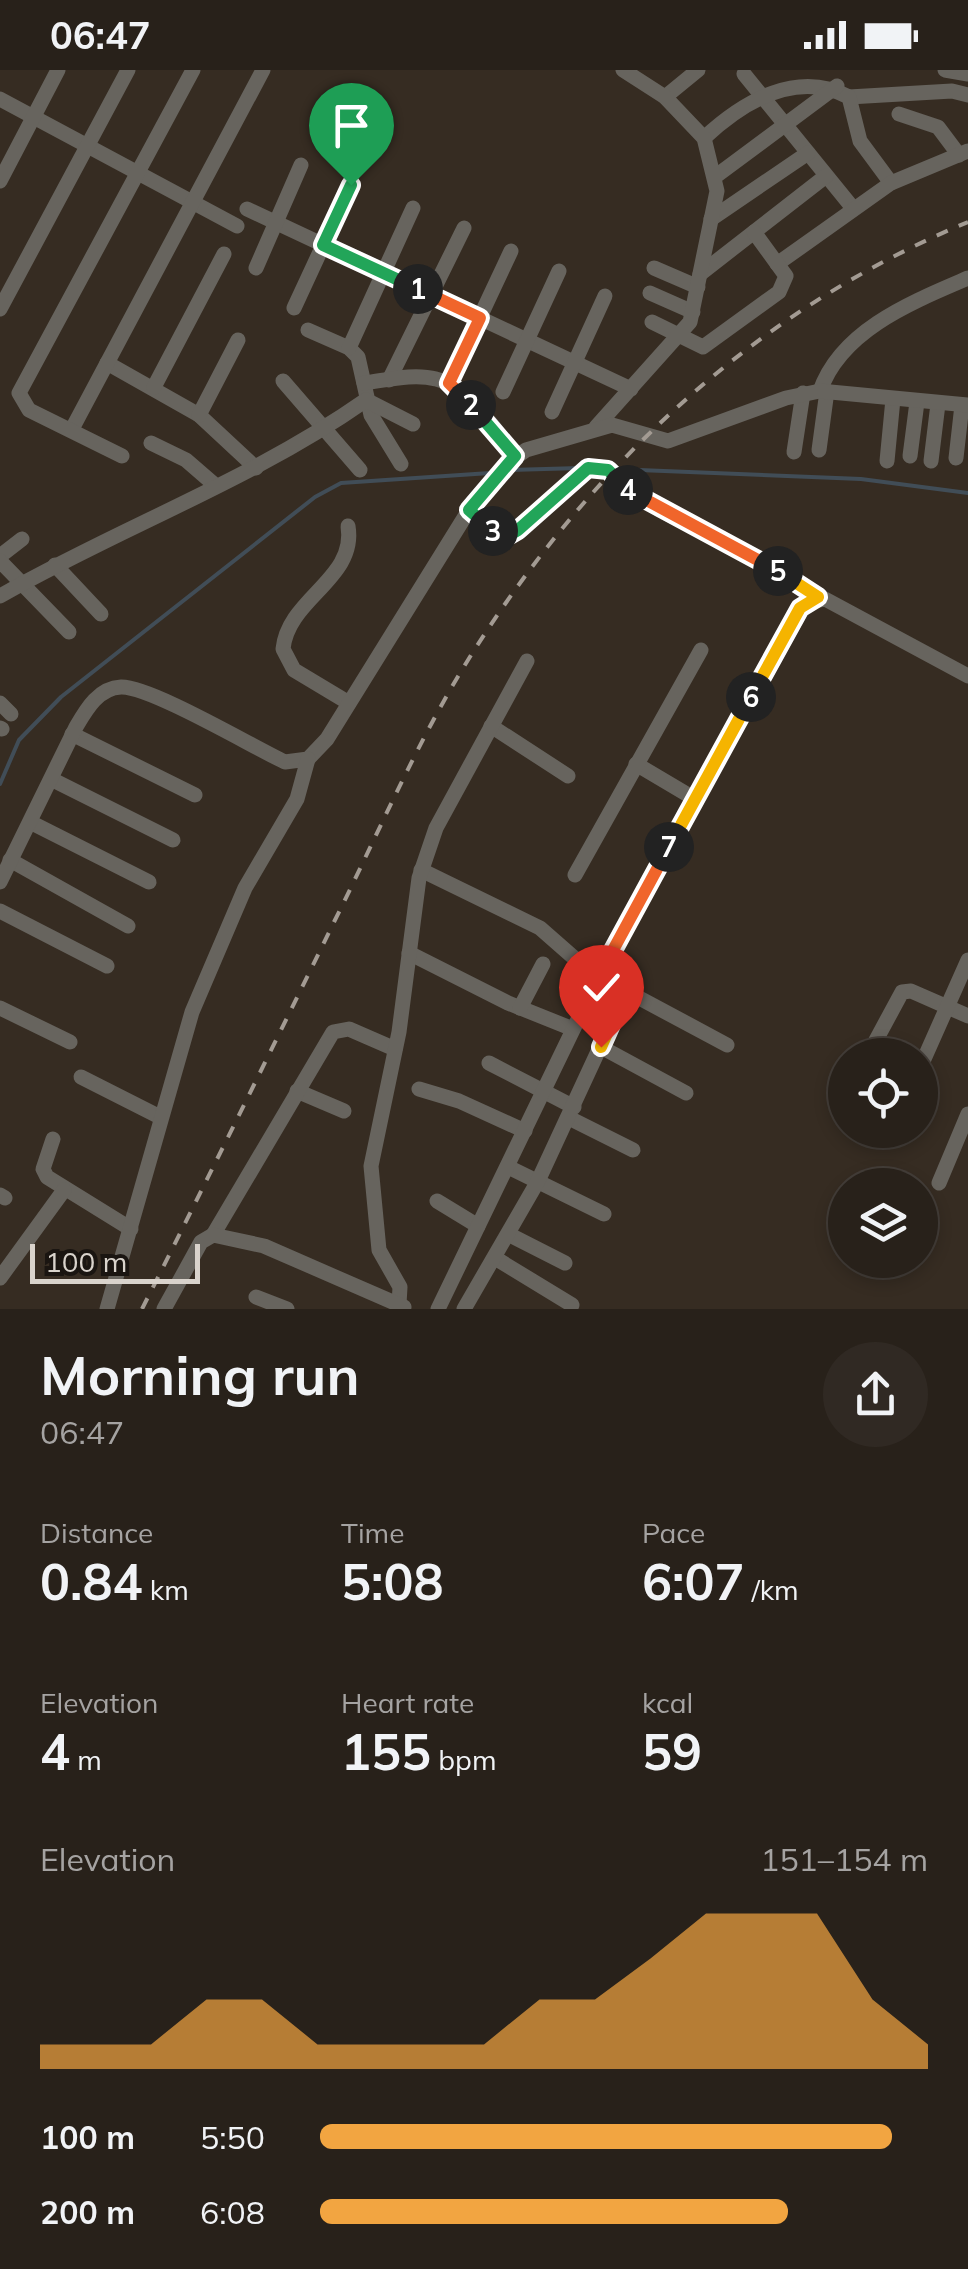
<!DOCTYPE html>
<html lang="en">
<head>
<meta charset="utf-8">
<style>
  :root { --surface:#28211a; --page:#302923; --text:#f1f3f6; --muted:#a5a3a2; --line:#443e39; --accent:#f2a541 }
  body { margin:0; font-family:Mulish,sans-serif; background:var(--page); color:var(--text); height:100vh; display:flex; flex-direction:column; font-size:38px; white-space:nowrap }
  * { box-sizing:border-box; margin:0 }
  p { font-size:32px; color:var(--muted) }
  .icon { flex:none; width:55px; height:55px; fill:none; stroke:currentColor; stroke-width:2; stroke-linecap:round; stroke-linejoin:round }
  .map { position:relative; height:1239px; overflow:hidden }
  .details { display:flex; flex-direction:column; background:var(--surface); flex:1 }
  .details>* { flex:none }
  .controls { position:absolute; left:828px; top:968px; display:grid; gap:20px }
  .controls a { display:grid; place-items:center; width:110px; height:110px; border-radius:50%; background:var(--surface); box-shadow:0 5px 15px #0003,0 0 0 2px var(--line); font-size:50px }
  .scale { position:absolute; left:30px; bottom:25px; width:170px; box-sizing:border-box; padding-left:10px; border:5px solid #d9d3cc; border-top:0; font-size:28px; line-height:35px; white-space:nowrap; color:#d9d3cc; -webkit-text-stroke:8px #1a1511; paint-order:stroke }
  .pin { position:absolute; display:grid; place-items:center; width:85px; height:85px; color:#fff; margin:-102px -42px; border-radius:50% 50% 50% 0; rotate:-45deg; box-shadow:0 0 10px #0007 }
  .pin .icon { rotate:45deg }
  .km { position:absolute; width:50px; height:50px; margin:-25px; border-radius:50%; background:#222; color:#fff; font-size:28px; line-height:50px; text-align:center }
  .round { display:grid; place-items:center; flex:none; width:105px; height:105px; border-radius:52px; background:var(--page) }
  .headline { display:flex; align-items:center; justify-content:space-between; height:170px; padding:0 40px }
  h1 { font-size:55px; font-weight:700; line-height:75px }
  .stats { display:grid; grid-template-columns:repeat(3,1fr); gap:15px; height:170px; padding:10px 40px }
  .stats div { display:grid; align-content:center }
  .stats b { font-size:50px; font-weight:700 }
  .stats small { font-size:28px; font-weight:400 }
  .stats p { font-size:28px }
  .chart { height:280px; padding:20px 40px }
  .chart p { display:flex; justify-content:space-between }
  .chart svg { width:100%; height:180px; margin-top:10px; fill:var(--accent); opacity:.7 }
  ul { padding:0 40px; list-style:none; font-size:32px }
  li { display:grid; grid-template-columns:160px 120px 1fr; align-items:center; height:75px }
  li i { height:25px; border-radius:12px; background:var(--accent) }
  .status { display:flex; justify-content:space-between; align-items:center; height:70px; padding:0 50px; background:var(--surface); direction:ltr }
  .status svg { height:28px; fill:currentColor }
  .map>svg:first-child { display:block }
</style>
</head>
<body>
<div class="status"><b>06:47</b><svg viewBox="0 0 49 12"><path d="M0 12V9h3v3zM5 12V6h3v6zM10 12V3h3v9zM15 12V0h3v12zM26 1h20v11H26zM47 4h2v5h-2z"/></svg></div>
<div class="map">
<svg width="968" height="1239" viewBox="0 0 968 1239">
  <rect width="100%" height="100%" fill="#362c22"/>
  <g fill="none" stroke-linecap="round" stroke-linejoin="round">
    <g stroke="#414d57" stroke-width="4">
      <path d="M614,399L861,409L968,423"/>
      <path d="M510,400L580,398"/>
      <path d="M0,714L19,670L61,627L315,427L341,413L490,403"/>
    </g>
    <g stroke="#67645e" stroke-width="15">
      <path d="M945,0L968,4"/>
      <path d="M744,4L852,137"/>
      <path d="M665,27L698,0"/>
      <path d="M849,27L952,21L968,25"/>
      <path d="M0,29L237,156"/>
      <path d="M899,44L938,57L959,85"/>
      <path d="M704,68C745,30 798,0 849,27L860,71L891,113"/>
      <path d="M716,106L837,16"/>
      <path d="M0,111L58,0"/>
      <path d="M247,139L631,319"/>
      <path d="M711,149L808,83"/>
      <path d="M777,194L891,113L968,81"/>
      <path d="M256,198L301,95"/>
      <path d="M654,198L698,217"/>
      <path d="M700,204L826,106"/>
      <path d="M650,223L693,242"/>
      <path d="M294,238L351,115"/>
      <path d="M0,239L128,0"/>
      <path d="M652,252L703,277L779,222L786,206L754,162"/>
      <path d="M308,260L349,278L358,287L371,345L401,394"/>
      <path d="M349,278L413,138"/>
      <path d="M107,293L199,345L256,398"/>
      <path d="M389,310L464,158"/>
      <path d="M283,311L360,400"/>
      <path d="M364,313C387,310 414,303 436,309C463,315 500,363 515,386"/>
      <path d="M449,313L511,181"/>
      <path d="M154,317L224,184"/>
      <path d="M820,321C841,260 912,232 968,208"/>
      <path d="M503,322L559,201"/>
      <path d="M552,342L605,226"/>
      <path d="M199,345L238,270"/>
      <path d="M596,357L690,252L717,121L704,68L665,27L623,0"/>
      <path d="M72,359L263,0"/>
      <path d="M151,373L186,390L216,416"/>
      <path d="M819,380L827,321"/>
      <path d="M794,382L803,323"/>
      <path d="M122,386L29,340L19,323L193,0"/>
      <path d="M910,386L917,332"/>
      <path d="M956,388L962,335"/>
      <path d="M887,391L893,329"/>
      <path d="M931,391L938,334"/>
      <path d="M469,440L505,467L588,398L600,397L658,439L770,496L818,527"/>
      <path d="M348,456C357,509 288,528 283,579L294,600L349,633"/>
      <path d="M0,486L22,469"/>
      <path d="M0,491L69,562"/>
      <path d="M55,495L101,544"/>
      <path d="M0,526C121,457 252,410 366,330L413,354"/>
      <path d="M0,633L11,644"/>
      <path d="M491,656L568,706"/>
      <path d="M0,658L2,659"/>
      <path d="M72,664L195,725"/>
      <path d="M636,694L695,729"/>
      <path d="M51,709L173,770"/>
      <path d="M30,752L149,812"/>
      <path d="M10,790L128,856"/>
      <path d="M421,800L540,858L589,901L727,975"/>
      <path d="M575,805L701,580"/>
      <path d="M0,812L76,657C86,640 98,618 121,617C150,616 253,677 285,692L308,689L327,669L469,440L506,394L526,380L612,355L668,371L786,328L820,321L968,335"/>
      <path d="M0,841L107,896"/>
      <path d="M409,883L508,933L573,959"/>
      <path d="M0,938L70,972"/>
      <path d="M520,938L543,894"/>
      <path d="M601,977L686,1023"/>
      <path d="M868,985L902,922L911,921L968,946"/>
      <path d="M489,993L574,1037"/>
      <path d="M920,998L968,890"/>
      <path d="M81,1007L160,1047"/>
      <path d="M419,1019L459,1031L525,1061"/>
      <path d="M297,1021L344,1041"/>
      <path d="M569,1048L633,1080"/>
      <path d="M53,1069L43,1099L47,1107L131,1159"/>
      <path d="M508,1097L604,1144"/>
      <path d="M939,1113L968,1044"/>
      <path d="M0,1125L5,1128"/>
      <path d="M437,1131L478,1156"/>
      <path d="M508,1164L565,1193"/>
      <path d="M213,1165L333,962L349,959L395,979"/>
      <path d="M495,1188L572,1235"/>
      <path d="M0,1208L64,1120"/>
      <path d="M256,1227L287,1239"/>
      <path d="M399,1234L400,1217L379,1180L371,1096L399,962L419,808L436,758L527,591"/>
      <path d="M107,1239L192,942L245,818L297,729L308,689"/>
      <path d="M164,1239L201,1172L213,1165L264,1176L404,1237"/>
      <path d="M438,1239L599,906L806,532L825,529L968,606"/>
      <path d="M464,1239L538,1111L626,921"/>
    </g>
    <path stroke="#a39b93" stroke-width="4" stroke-dasharray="12 12" stroke-linecap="butt" d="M142,1239C207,1110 271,981 334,852C379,762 419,667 473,582C594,392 758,239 968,152"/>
  </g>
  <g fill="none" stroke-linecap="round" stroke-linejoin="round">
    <g stroke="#fff" stroke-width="20">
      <path id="split-1" d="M351,115L323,175L418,219"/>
    </g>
    <g stroke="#fff" stroke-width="20">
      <path id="split-2" d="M418,219L480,248L449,313L471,335"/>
    </g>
    <g stroke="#fff" stroke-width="20">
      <path id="split-3" d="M471,335L515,386L469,440L493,461"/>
    </g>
    <g stroke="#fff" stroke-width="20">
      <path id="split-4" d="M493,461L506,467L518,460L588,398L608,400L628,420"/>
    </g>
    <g stroke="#fff" stroke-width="20">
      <path id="split-5" d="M628,420L778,501"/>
    </g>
    <g stroke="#fff" stroke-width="20">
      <path id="split-6" d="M751,627L800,538L818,527L778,501"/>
    </g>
    <g stroke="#fff" stroke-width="20">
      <path id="split-7" d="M669,777L751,627"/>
    </g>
    <g stroke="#fff" stroke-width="20">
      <path id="split-8" d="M620,918L599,906L669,777"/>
    </g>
    <g stroke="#fff" stroke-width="20">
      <path id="split-9" d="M601,977L626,921L620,918"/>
    </g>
    <use href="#split-1" stroke="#22a559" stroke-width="12"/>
    <use href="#split-2" stroke="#f0652b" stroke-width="12"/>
    <use href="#split-3" stroke="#22a559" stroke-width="12"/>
    <use href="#split-4" stroke="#22a559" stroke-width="12"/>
    <use href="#split-5" stroke="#f0652b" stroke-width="12"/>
    <use href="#split-6" stroke="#f5b400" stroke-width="12"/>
    <use href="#split-7" stroke="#f5b400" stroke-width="12"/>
    <use href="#split-8" stroke="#f0652b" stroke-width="12"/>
    <use href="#split-9" stroke="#f5b400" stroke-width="12"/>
  </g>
</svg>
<div class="controls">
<a><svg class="icon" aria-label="locate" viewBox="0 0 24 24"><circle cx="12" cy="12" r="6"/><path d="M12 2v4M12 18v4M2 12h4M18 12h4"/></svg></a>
<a><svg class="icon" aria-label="layers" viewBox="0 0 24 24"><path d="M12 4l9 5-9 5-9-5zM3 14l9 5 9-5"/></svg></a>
</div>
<div class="scale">100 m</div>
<div class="pin" style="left:351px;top:115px;background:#1e9e55"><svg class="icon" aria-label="arrive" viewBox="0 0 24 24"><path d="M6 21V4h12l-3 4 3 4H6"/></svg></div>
<div class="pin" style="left:601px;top:977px;background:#d93025"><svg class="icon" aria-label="check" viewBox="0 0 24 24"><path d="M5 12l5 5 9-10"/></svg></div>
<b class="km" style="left:418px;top:219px">1</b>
<b class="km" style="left:471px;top:335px">2</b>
<b class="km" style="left:493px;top:461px">3</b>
<b class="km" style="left:628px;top:420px">4</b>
<b class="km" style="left:778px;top:501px">5</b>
<b class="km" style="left:751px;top:627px">6</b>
<b class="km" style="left:669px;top:777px">7</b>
</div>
<section class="details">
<div class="headline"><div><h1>Morning run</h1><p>06:47</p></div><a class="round"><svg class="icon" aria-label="share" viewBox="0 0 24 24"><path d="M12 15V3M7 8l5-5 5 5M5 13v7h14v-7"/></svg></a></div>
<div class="stats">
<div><p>Distance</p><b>0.84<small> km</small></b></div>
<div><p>Time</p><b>5:08</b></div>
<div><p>Pace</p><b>6:07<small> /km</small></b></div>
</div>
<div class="stats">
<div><p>Elevation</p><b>4<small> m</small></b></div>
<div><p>Heart rate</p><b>155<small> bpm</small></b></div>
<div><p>kcal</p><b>59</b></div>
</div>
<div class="chart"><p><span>Elevation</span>151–154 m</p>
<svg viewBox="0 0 160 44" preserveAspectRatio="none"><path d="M0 44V38L10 38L20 38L30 27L40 27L50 38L60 38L70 38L80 38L90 27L100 27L110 17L120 6L130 6L140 6L150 27L160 38V44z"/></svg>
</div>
<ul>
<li><b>100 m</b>5:50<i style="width:94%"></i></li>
<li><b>200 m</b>6:08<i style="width:77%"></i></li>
</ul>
</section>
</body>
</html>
